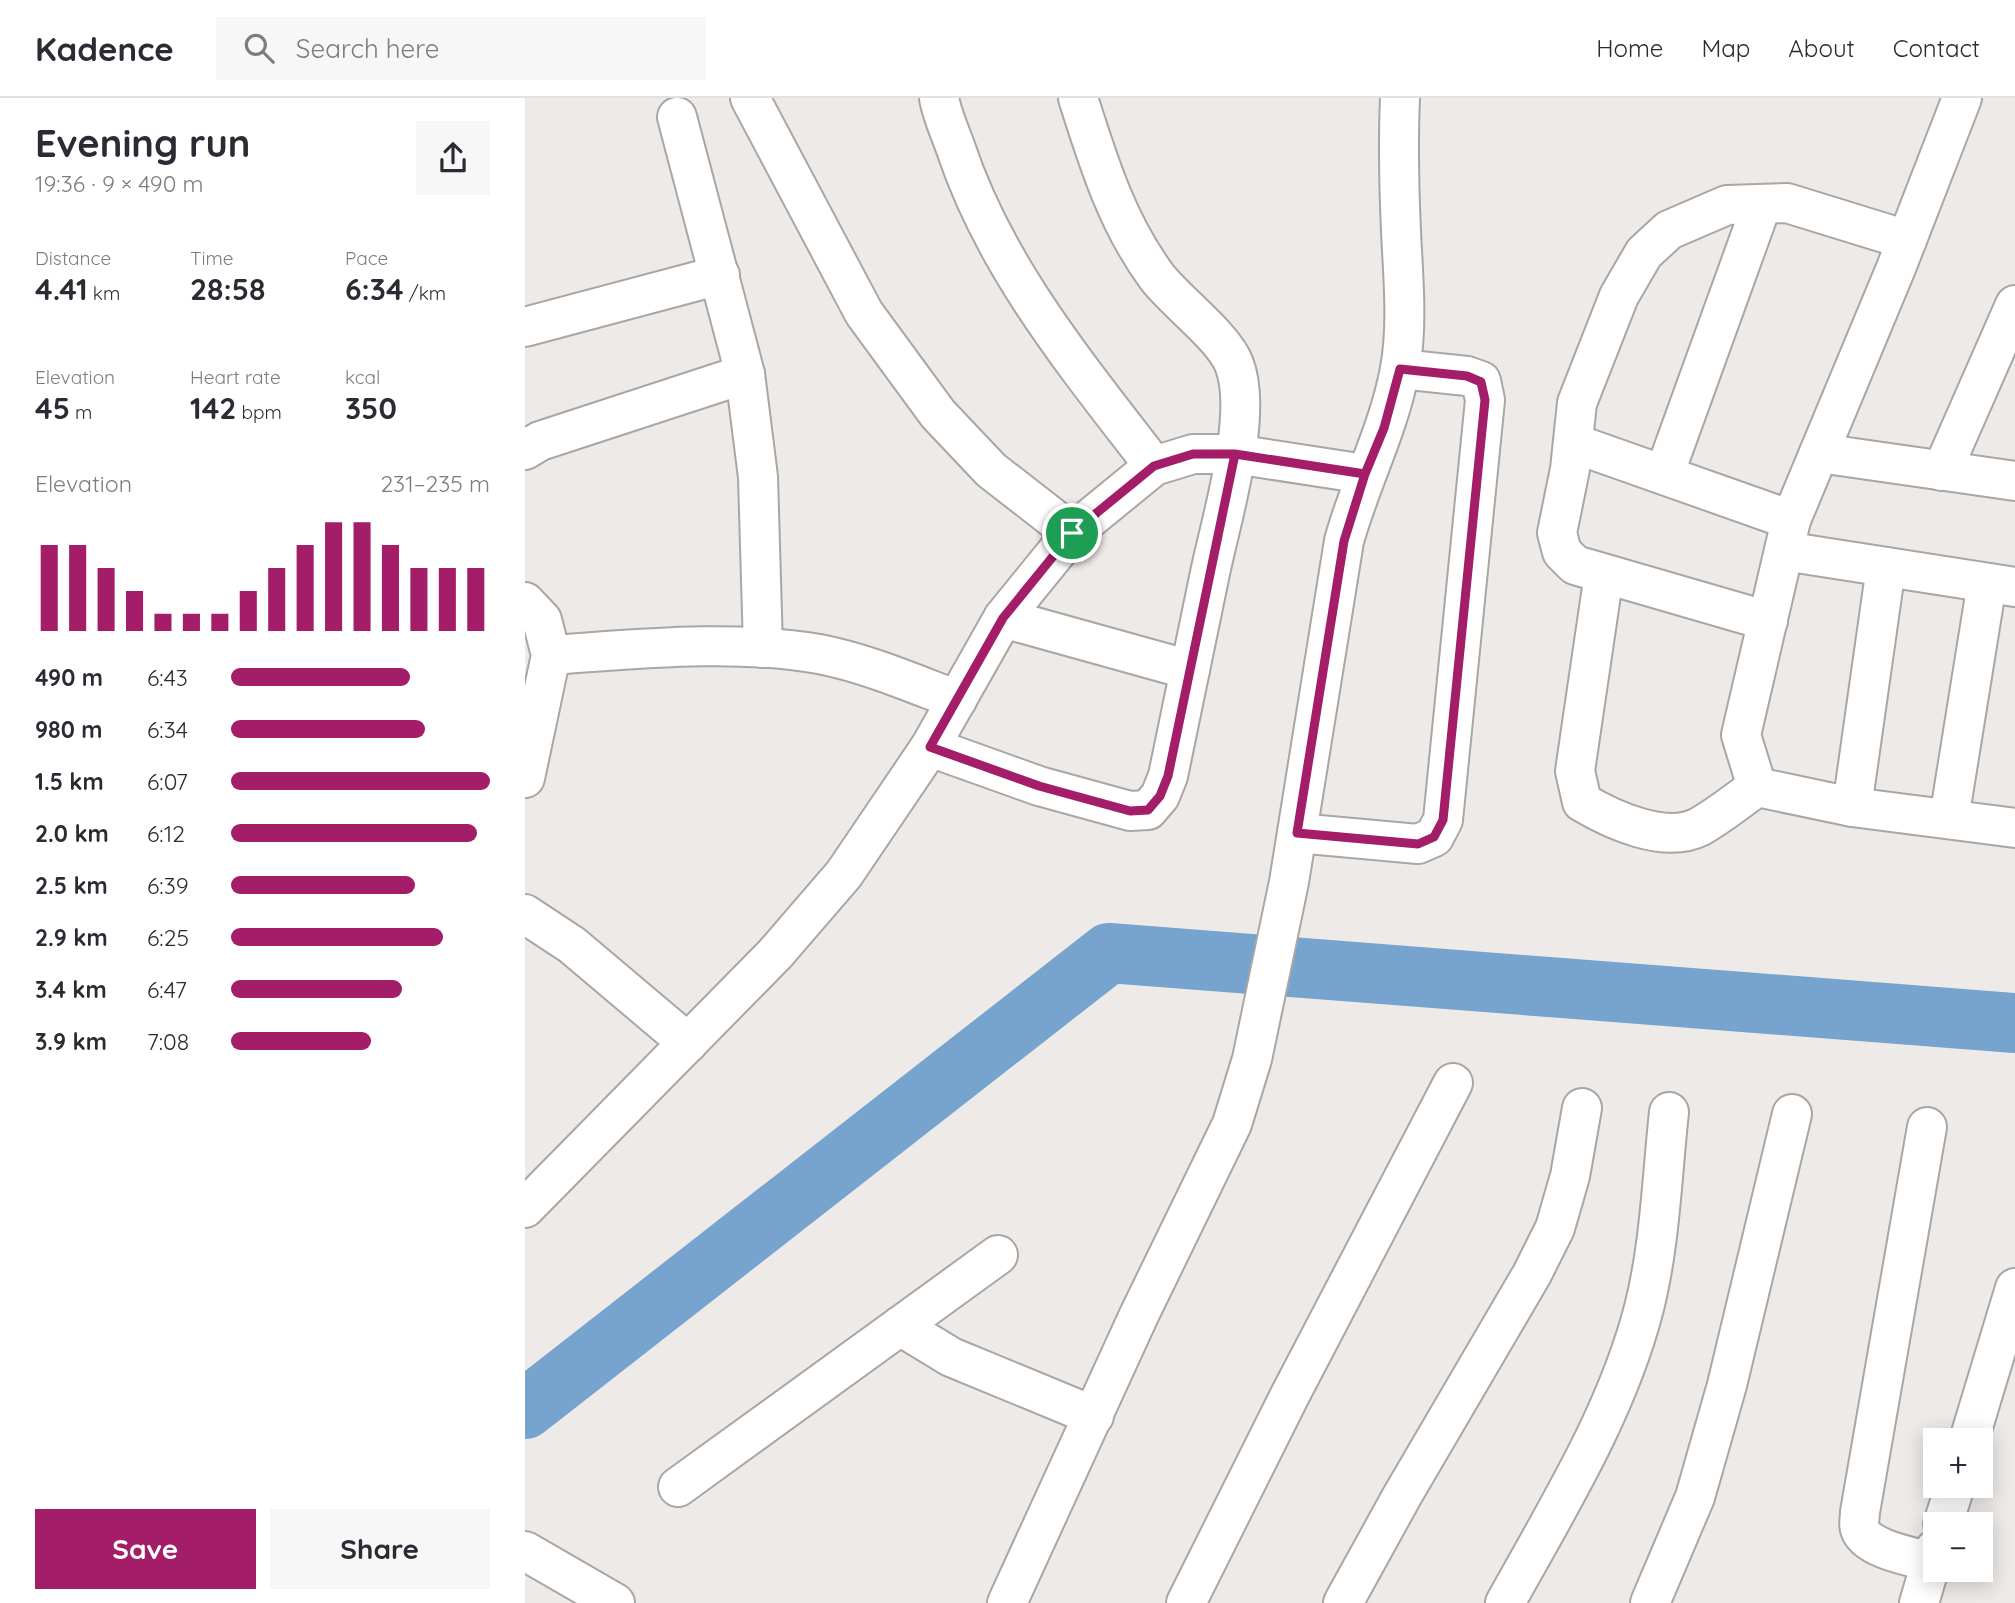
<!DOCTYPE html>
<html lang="en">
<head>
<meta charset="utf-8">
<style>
  :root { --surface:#fff; --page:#f7f7f7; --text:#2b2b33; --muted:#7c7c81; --line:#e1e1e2; --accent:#a31d69 }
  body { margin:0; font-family:Quicksand,sans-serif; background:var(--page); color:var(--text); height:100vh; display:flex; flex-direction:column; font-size:26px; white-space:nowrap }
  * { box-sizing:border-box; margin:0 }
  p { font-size:23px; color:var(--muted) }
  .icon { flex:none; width:38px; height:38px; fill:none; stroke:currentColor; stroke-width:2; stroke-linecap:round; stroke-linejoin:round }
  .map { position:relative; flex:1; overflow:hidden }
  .details { display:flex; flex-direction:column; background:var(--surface); width:525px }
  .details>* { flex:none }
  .tools { position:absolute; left:1398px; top:1330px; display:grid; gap:14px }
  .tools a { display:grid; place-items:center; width:70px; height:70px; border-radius:0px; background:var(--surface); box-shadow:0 4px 18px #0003; font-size:35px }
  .pin { position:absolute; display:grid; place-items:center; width:60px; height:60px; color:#fff; margin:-30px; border:4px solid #fff; border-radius:50%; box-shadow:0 2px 7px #0007 }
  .round { display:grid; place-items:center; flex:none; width:74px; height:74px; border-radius:0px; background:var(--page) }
  .summary { display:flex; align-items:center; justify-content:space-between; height:119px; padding:0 35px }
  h1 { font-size:38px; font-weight:700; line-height:52px }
  .figures { display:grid; grid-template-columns:repeat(3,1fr); gap:10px; height:119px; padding:7px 35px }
  .figures div { display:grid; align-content:center }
  .figures b { font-size:30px; font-weight:700 }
  .figures small { font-size:19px; font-weight:400 }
  .figures p { font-size:19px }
  .chart { height:196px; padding:14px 35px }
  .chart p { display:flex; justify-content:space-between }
  .chart svg { width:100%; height:126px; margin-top:7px; stroke:var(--accent); stroke-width:6 }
  .primary-button { display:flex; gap:14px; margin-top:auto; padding:14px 35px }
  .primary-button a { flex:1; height:80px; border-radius:0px; background:var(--accent); color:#fff; font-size:28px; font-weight:700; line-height:80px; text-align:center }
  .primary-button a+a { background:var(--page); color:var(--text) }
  ul { padding:0 35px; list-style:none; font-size:23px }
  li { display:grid; grid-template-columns:112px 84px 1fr; align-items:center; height:52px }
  li i { height:18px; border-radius:9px; background:var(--accent) }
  header { display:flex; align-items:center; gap:42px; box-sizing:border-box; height:98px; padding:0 35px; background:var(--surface); border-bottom:2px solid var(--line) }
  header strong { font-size:33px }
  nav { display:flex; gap:38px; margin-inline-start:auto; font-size:24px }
  .search { width:490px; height:63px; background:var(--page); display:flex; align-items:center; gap:18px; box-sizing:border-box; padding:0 24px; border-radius:0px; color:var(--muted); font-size:26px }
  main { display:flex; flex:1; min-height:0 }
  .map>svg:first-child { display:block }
</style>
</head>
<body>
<header>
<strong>Kadence</strong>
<div class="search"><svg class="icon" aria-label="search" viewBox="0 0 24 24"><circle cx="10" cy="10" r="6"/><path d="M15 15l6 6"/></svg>Search here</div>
<nav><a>Home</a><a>Map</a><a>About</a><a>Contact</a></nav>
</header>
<main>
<section class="details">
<div class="summary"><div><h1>Evening run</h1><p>19:36 · 9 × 490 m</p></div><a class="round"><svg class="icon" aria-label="share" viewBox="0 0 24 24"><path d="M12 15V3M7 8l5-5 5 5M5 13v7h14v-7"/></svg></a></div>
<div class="figures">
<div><p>Distance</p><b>4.41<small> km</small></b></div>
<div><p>Time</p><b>28:58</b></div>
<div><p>Pace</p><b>6:34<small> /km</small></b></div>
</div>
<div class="figures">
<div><p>Elevation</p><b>45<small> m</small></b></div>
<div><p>Heart rate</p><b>142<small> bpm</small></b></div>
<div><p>kcal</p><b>350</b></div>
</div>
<div class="chart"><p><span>Elevation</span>231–235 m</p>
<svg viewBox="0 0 160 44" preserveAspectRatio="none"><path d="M5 44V14M15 44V14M25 44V22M35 44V30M45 44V38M55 44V38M65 44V38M75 44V30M85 44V22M95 44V14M105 44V6M115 44V6M125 44V14M135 44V22M145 44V22M155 44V22"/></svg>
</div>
<ul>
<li><b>490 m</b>6:43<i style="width:69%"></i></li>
<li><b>980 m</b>6:34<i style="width:75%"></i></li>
<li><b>1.5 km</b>6:07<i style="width:100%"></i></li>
<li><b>2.0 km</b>6:12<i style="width:95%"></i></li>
<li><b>2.5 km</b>6:39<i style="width:71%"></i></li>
<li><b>2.9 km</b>6:25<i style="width:82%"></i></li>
<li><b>3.4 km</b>6:47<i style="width:66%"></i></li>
<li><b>3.9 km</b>7:08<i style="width:54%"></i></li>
</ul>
<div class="primary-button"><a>Save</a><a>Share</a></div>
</section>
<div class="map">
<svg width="1490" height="1505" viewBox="0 0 1490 1505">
  <rect width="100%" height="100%" fill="#eeeae8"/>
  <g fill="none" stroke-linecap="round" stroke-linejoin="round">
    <path stroke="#76a4ce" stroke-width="60" d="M0,1311L584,855L1490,925"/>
    <g stroke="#a9a6a4" stroke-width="42">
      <g id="street">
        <path d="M225,0L339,215L413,316L466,372L547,435"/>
        <path d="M414,0C417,17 425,34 431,51C471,171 553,269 629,368"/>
        <path d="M1437,0L1371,170L1266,422L1216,637L1232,689L1327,709L1490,730"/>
        <path d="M152,19L220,276L233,379L238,550"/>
        <path d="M0,229L195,177"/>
        <path d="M1048,345L1266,422"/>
        <path d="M0,352L15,343L220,276"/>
        <path d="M1294,355L1490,383"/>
        <path d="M1417,373L1490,207"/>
        <path d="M1139,377L1237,106"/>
        <path d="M1259,453L1490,489"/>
        <path d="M1079,476L1050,673L1057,704C1087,722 1140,746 1174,729C1194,718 1213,702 1232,689"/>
        <path d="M0,504L17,522L26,557L0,680"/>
        <path d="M478,520L665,572"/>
        <path d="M1243,523L1050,467L1037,454L1032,435L1045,371L1052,305L1094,198L1119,155L1144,132L1202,107L1262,105L1382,142"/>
        <path d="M26,557C113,551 207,541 294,556C341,565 387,585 432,602"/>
        <path d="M405,649L514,688L605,713L623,712L635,698L643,678C657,610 671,543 685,475C696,422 729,316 709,266C698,238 651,204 632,179C592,125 573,63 553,0"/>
        <path d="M1327,709L1361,469"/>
        <path d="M1424,721L1462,485"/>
        <path d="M772,735L893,746L909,739L918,722L960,302L956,283L942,278L875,271"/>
        <path d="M0,816L47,847L163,945"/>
        <path d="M1402,1029L1335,1414C1335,1419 1333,1427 1335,1431C1341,1451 1388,1459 1407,1464"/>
        <path d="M0,1110L250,856L319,776L405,649L478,520L547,435L629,368L668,356H710L840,376"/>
        <path d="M375,1228L426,1259L569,1318"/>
        <path d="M1444,1342L1490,1190"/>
        <path d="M153,1389L473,1157"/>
        <path d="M1418,1426L1430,1388"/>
        <path d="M0,1453L90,1505"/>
        <path d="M482,1505L614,1217L707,1026L727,961L764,784L819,443C835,385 864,331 875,271C883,226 878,178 876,133C874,88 873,45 875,0"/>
        <path d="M661,1505L765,1297L928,985"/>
        <path d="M818,1505L877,1398L1007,1176L1030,1130L1045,1078L1057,1010"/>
        <path d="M980,1505C1032,1411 1092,1315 1119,1210C1135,1147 1137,1079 1144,1014"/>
        <path d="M1125,1505L1170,1399L1202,1287L1267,1016"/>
        <path d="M1394,1505L1410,1451"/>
      </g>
    </g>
    <use href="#street" stroke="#fff" stroke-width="38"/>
  </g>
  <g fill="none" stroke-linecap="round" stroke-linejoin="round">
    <g stroke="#fff" stroke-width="14">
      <path id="route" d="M547,435L478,520L405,649L514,688L605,713L623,712L635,698L643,678L710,356L840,376L819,443L772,735L893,746L909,739L918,722L960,302L956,284L942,278L875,271L859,330L840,376L710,356H668L629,368L547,435"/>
    </g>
    <use href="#route" stroke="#a31d69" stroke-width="9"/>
  </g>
</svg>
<div class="tools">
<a>+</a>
<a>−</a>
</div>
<div class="pin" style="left:547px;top:435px;background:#1e9e55"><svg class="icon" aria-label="arrive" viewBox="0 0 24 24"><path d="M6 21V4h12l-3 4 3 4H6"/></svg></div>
</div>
</main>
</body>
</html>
